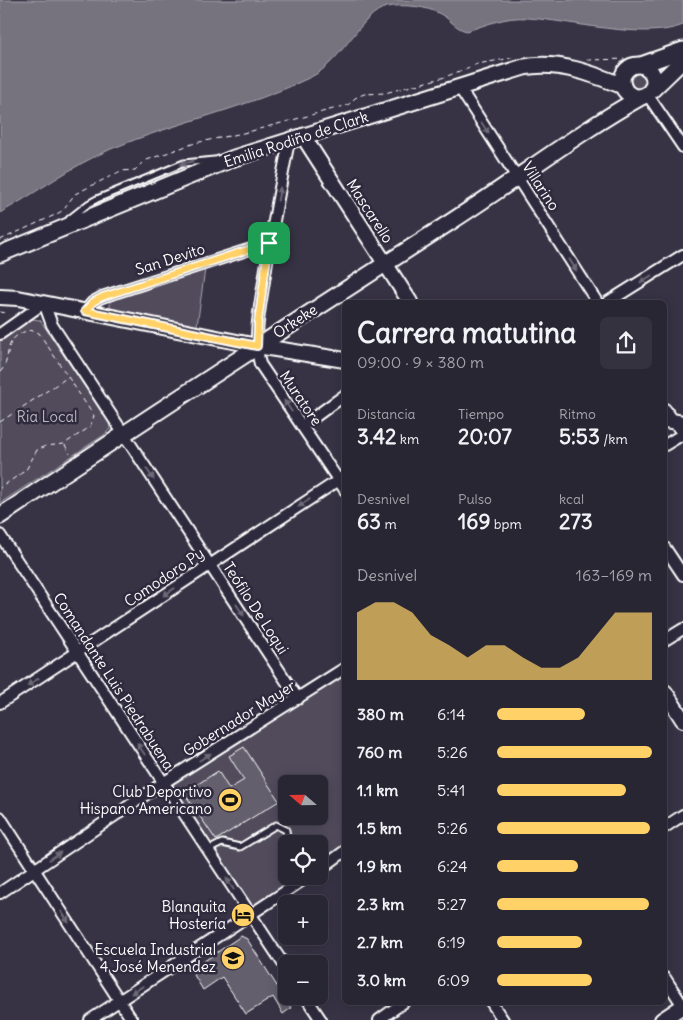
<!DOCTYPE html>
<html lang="es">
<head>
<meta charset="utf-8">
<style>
  :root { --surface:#292634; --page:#353240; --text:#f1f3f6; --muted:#a5a5ac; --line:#45434f; --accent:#ffd166 }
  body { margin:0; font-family:Delius,sans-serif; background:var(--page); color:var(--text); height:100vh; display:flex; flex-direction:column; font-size:19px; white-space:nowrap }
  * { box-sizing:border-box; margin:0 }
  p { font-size:16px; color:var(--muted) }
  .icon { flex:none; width:28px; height:28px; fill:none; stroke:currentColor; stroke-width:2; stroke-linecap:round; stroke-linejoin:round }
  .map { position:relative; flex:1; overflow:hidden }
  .sheet { position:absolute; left:342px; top:300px; width:325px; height:705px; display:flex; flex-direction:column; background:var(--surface); border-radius:8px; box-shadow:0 2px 12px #0003,0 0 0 1px var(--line) }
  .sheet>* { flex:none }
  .needle { width:32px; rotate:290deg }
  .tools { position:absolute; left:278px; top:775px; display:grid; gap:10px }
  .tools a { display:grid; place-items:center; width:50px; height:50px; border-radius:8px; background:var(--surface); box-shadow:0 2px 12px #0003,0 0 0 1px var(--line); font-size:25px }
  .pin { position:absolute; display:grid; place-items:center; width:42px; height:42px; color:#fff; margin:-21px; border-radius:10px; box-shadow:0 2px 8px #0006 }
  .round { display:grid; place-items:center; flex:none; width:52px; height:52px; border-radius:8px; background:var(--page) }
  .overview { display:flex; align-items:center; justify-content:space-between; height:85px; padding:0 15px }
  h1 { font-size:28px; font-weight:800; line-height:38px }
  .metrics { display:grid; grid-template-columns:repeat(3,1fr); gap:8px; height:85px; padding:5px 15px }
  .metrics div { display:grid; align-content:center }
  .metrics b { font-size:21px; font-weight:800 }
  .metrics small { font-size:14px; font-weight:400 }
  .metrics p { font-size:14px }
  .chart { height:140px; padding:10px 15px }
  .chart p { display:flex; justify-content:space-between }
  .chart svg { width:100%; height:90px; margin-top:5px; fill:var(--accent); opacity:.7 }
  ul { padding:0 15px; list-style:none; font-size:16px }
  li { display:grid; grid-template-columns:80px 60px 1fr; align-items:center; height:38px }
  li i { height:12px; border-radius:6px; background:var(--accent) }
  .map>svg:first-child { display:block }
</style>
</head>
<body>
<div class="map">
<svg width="683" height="1020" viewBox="0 0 683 1020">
  <rect width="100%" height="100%" fill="#373345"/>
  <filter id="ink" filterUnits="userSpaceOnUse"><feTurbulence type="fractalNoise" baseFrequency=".02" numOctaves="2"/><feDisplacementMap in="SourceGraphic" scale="10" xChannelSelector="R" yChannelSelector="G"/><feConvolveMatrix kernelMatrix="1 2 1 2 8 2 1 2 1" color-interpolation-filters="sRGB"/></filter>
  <g filter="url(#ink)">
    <g fill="#514c5c" stroke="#a8a6ae" fill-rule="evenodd">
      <path d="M637,65L651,70L654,85L621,101L625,90L609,73L625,72Z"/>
      <path d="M205,269L197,326L114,311L110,308V300L114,297Z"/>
      <path d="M32,319L40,320L109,423L110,429L104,435L0,503V340Z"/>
      <path d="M345,668V851L319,870V844H286V876H309L251,916L163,783ZM286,784H319V816H286Z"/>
    </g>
    <path fill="#76737f" stroke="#adabb2" d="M0,0H683V25C645,41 569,20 527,18C506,16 486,25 467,31C456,29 451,20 442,15C428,6 403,4 387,7C362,12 342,62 311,77C248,108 176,122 111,149C71,166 38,192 0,213Z"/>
    <g fill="#635f6d" stroke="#fff">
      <path d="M244,747L279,801L216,840L184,793L218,771L229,789L244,780L229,756Z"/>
      <path d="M241,936L247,939L291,1008L283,1014L273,997L246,1014L222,977L203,990L191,970Z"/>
    </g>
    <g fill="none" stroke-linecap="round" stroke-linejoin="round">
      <g stroke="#fff" stroke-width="9">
        <g id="service">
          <path d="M69,219L88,204L97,199L184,163L214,160"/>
          <path d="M208,850L222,843L240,847L276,825L286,830L288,844"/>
        </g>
      </g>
      <g stroke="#fff" stroke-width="14">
        <g id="minor">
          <path d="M459,87L597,302"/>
          <path d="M647,94L683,147"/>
          <path d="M289,141C280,187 271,234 264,281C260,308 253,337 260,364L345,490"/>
          <path d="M608,302L683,255"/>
          <path d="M85,311L93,302L102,297L269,243"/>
          <path d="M0,334L44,303L52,325L298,699"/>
          <path d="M665,409L683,434"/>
          <path d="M302,426L345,395"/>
          <path d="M665,445L683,434"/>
          <path d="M0,535L286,968"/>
          <path d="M665,548L683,575"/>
          <path d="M665,640L683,629"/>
          <path d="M0,703L345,476"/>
          <path d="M0,817L132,1020"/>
          <path d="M665,827L683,815"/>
          <path d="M319,870L345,851"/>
          <path d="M0,893L163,783L345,668"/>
          <path d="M665,978L683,1006"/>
          <path d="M305,996L321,1020"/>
          <path d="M491,1002L503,1020"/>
          <path d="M90,1020L309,876"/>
          <path d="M379,1020L404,1002"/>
        </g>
      </g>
      <g stroke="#fff" stroke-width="18">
        <g id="secondary">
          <path d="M303,136L410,302"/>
          <path d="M0,297L18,298L257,346L345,360"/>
          <path d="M665,420L683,423"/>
          <path d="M665,692L683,720"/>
          <path d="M662,1020L683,1006"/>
        </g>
      </g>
      <g stroke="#fff" stroke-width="19">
        <g id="primary">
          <path d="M641,65L683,50"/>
          <circle cx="638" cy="81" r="16"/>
          <path d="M652,90L683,60"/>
          <path d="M0,254L234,158L524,67C557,60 593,74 623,86"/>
          <path d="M0,516C150,416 301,318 452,221C516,180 577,133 643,96"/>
        </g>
      </g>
      <g stroke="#fff" stroke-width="1" stroke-dasharray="5 4" stroke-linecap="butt">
        <path d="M587,60L630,59"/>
        <path d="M0,240L55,215L62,211L75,194L121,171L135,170L144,161L195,143L248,132L348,105L355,98L364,94L385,93L445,77L477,64L512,58"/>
        <path d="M0,312L6,313L8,316"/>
        <path d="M0,372C12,360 3,342 20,334C27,330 31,329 39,333L94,416L90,427L64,444L46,446L37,450L26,470L0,488"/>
        <path d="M0,422L68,377"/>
        <path d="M65,445L70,454"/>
      </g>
      <use href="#service" stroke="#2f2a3d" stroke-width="5"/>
      <use href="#minor" stroke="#2f2a3d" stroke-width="10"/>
      <use href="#secondary" stroke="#2f2a3d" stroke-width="14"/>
      <use href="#primary" stroke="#2f2a3d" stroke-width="15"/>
    </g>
    <defs><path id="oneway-solid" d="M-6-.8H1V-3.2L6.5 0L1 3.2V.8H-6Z" transform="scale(1.25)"/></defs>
    <g fill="#6d6a77">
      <use href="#oneway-solid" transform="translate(485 128) rotate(57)"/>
      <use href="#oneway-solid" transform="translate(186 163) rotate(164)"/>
      <use href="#oneway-solid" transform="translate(279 194) rotate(-79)"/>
      <use href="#oneway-solid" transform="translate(573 265) rotate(58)"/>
      <use href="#oneway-solid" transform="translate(646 279) rotate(148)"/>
      <use href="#oneway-solid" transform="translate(288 406) rotate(-124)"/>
      <use href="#oneway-solid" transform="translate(150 474) rotate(56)"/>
      <use href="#oneway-solid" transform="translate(304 503) rotate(147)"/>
      <use href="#oneway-solid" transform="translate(169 592) rotate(146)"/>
      <use href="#oneway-solid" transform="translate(240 610) rotate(57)"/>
      <use href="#oneway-solid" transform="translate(33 682) rotate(147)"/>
      <use href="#oneway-solid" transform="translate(141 749) rotate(-123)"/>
      <use href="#oneway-solid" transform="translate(205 757) rotate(-32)"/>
      <use href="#oneway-solid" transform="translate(55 856) rotate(-34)"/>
      <use href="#oneway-solid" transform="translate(230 884) rotate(-123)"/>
      <use href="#oneway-solid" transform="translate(65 917) rotate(57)"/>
      <use href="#oneway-solid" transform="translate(137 990) rotate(147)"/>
    </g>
  </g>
  <g fill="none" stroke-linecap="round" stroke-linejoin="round" filter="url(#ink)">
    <g stroke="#fff" stroke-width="10">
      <path id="route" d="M269,243L258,322L257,346L85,311L93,302L102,297Z"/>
    </g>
    <use href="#route" stroke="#ffd166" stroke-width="6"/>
  </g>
  <defs>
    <g id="stadium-disc" transform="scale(1.25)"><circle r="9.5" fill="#ffd166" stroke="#2f2a3d"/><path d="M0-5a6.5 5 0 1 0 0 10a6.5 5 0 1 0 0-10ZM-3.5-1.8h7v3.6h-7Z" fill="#111"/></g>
    <g id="hotel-disc" transform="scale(1.25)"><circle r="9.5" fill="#ffd166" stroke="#2f2a3d"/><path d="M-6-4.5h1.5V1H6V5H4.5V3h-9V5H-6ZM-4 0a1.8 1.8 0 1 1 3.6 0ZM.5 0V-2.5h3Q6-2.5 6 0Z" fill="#111"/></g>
    <g id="school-disc" transform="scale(1.25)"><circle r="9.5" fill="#ffd166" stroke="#2f2a3d"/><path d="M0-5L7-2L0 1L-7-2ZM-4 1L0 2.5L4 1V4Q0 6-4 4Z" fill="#111"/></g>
  </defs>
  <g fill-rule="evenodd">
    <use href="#stadium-disc" x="230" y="800"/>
    <use href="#hotel-disc" x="243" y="915"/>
    <use href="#school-disc" x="233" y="958"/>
  </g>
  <g text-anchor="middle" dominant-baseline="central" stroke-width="5" stroke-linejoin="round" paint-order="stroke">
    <g font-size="15" fill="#fff" stroke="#2f2a3d">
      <text transform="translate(296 139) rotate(-18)">Emilia Rodiño de Clark</text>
      <text transform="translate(541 186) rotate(57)">Villarino</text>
      <text transform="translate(370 211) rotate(57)">Mascarello</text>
      <text transform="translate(170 259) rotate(-18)">San Devito</text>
      <text transform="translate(295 321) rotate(-33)">Orkeke</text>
      <text transform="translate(301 398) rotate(56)">Muratore</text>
      <text transform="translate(164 577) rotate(-34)">Comodoro Py</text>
      <text transform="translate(256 608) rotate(57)">Teófilo De Loqui</text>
      <text transform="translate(114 681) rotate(57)">Comandante Luis Piedrabuena</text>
      <text transform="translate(239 718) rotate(-32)">Gobernador Mayer</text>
    </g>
    <g font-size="15" fill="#b9b7be" stroke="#2f2a3d">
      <text x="47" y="416">Ria Local</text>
    </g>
    <g font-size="15" fill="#fff" stroke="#2f2a3d" text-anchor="end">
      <text x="212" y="791">Club Deportivo<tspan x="212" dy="17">Hispano Americano</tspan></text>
      <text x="226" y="906">Blanquita<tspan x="226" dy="17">Hostería</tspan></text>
      <text x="216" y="949">Escuela Industrial<tspan x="216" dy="17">4 José Menendez</tspan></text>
    </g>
  </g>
</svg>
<div class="tools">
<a><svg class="needle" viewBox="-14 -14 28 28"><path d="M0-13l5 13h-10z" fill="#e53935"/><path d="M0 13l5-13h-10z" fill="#a5a5ac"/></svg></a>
<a><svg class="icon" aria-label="locate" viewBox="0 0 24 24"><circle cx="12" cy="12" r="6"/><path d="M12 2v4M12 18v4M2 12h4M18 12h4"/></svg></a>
<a>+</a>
<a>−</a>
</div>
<div class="pin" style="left:269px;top:243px;background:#1e9e55"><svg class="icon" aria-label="arrive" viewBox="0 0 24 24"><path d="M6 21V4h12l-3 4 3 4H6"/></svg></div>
<section class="sheet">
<div class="overview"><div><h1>Carrera matutina</h1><p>09:00 · 9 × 380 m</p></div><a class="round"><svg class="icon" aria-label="share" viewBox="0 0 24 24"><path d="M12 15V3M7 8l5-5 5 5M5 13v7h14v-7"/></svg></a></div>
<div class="metrics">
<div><p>Distancia</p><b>3.42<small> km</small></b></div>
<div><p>Tiempo</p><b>20:07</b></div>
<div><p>Ritmo</p><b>5:53<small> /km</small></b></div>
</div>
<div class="metrics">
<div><p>Desnivel</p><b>63<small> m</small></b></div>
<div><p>Pulso</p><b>169<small> bpm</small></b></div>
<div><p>kcal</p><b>273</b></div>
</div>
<div class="chart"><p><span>Desnivel</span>163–169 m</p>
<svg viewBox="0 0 160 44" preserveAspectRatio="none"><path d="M0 44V11L10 6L20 6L30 11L40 22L50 27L60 33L70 27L80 27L90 33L100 38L110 38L120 33L130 22L140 11L150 11L160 11V44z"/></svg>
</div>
<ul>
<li><b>380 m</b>6:14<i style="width:57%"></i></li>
<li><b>760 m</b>5:26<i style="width:100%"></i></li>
<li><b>1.1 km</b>5:41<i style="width:83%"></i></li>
<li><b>1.5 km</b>5:26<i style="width:99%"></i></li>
<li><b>1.9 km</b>6:24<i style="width:52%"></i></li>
<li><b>2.3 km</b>5:27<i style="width:98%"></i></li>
<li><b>2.7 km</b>6:19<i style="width:55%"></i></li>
<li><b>3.0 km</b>6:09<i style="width:61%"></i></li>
</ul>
</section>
</div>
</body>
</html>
